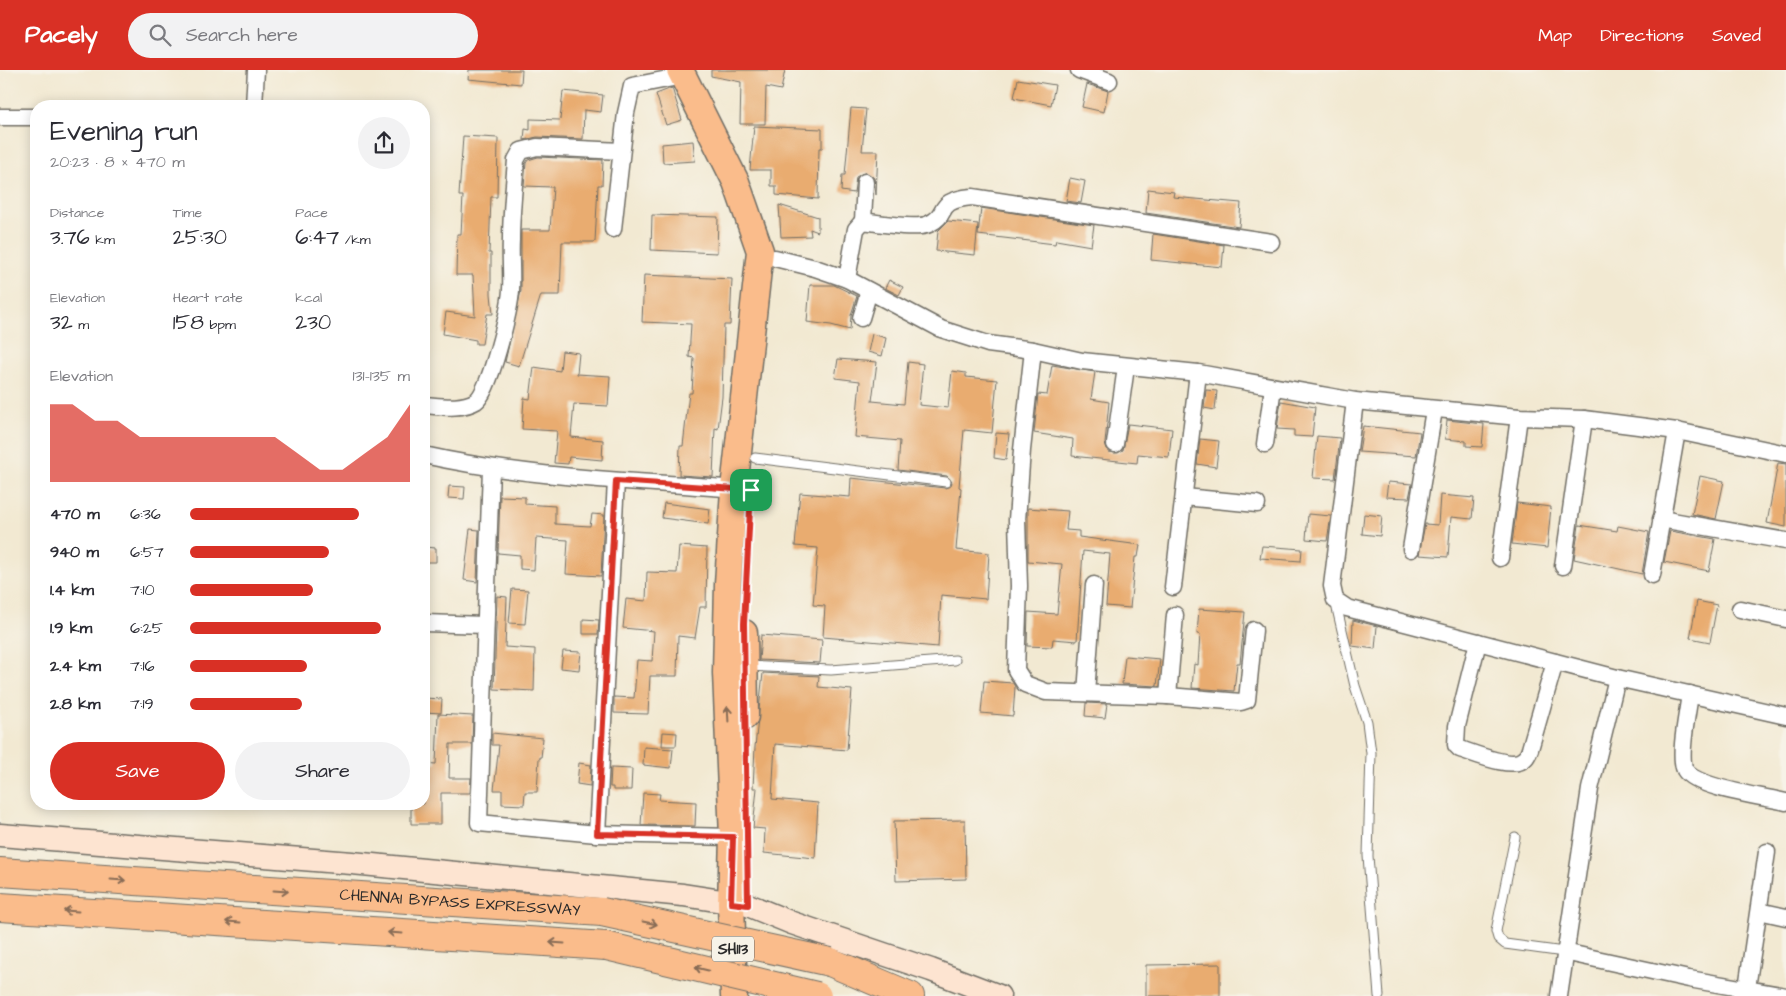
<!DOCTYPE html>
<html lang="en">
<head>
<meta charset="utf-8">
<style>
  :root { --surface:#fff; --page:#f2f2f3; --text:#2b2b33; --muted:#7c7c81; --accent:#d93025 }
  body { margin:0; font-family:"Architects Daughter",sans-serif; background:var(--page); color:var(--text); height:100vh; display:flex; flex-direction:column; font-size:19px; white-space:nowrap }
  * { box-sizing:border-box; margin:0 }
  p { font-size:16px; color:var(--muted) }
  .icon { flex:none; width:28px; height:28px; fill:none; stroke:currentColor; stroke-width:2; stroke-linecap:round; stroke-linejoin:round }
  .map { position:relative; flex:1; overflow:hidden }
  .drawer { position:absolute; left:30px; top:30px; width:400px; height:710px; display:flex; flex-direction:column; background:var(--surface); border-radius:20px; box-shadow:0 2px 12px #0003 }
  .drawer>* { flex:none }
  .pin { position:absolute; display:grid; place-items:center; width:42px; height:42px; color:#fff; margin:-21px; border-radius:10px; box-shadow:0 2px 8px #0006 }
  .round { display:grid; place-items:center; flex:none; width:52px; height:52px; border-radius:26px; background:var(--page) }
  .headline { display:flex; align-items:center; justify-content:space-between; height:85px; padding:0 20px }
  h1 { font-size:28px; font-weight:600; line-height:38px }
  .stats { display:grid; grid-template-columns:repeat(3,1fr); gap:8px; height:85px; padding:5px 20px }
  .stats div { display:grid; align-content:center }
  .stats b { font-size:21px; font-weight:600 }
  .stats small { font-size:14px; font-weight:400 }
  .stats p { font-size:14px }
  .chart { height:140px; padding:10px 20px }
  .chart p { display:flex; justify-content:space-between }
  .chart svg { width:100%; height:90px; margin-top:5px; fill:var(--accent); opacity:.7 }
  .button { display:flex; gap:10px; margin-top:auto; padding:10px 20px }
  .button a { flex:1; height:58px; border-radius:30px; background:var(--accent); color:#fff; font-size:20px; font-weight:600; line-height:58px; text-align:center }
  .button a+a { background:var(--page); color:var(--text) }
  ul { padding:0 20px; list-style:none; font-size:16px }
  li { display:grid; grid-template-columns:80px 60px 1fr; align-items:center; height:38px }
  li i { height:12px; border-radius:6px; background:var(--accent) }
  header { display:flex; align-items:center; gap:30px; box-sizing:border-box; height:70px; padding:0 25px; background:var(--accent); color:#fff }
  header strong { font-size:24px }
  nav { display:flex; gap:28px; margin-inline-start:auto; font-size:18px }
  .search { width:350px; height:45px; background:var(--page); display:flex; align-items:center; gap:12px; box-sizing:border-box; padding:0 18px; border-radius:28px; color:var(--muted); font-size:19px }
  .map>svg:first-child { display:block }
</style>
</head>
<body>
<header>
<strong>Pacely</strong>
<div class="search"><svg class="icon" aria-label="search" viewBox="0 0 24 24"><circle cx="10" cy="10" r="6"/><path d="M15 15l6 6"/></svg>Search here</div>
<nav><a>Map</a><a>Directions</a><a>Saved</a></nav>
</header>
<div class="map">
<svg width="1786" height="926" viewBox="0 0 1786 926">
  <rect width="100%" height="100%" fill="#f7f3e8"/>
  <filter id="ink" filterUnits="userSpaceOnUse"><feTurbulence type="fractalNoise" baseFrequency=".02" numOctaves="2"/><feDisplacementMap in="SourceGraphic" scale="10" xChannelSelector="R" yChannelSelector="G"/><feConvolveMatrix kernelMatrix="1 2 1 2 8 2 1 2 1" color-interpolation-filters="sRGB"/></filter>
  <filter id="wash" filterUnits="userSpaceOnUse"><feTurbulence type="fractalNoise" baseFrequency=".0096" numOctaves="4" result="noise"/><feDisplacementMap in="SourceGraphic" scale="20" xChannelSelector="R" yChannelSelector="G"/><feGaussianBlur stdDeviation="1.12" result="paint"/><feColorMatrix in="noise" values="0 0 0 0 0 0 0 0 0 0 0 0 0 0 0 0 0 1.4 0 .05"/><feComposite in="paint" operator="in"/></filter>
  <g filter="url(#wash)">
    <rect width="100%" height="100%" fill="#f2e9d2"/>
    <g id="blocks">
      <g fill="#e9ac70">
        <path d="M469,0H522L521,14L468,9Z"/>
        <path d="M711,0H785L781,20L766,17L765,54H740L741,12L711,6Z"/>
        <path d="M1018,9L1055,15L1051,35L1014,28Z"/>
        <path d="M1087,14L1108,21L1104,42L1082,37Z"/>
        <path d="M672,18L682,50L666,55L656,24Z"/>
        <path d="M563,21L603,25L601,42L584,40L583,69L537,67L524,70L525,59L530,60V49L560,50Z"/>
        <path d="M851,38L866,39L862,81H878L876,125L874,108L866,102L856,107L854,123L841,121L842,105H845Z"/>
        <path d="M754,56L822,59V78H819L818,129L776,125V116H771V100H750Z"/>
        <path d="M463,66L498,68L497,127H491L489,183H491V224L493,244H487L482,274H476V270L443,264L446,242L475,246L473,205H456L457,164H461L463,126H459Z"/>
        <path d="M693,71L695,91L663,93L662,74Z"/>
        <path d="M538,87L603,90L602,115H598L595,172H562L560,225H541L519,296L505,292L521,221V160H550L553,117L524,116L526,93L528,90Z"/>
        <path d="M1070,108L1085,111L1081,133L1066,131Z"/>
        <path d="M1148,119L1174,122L1173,127L1241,133L1239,157L1146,143Z"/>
        <path d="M779,135L818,147V162L810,159L811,166L781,167Z"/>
        <path d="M981,138L1094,155L1091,176L1056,170L1055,174L978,165Z"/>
        <path d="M652,145L718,147L717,183L651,180Z"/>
        <path d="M948,151L978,154L975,185L936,181L938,161Z"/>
        <path d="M1153,164L1224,175L1222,197L1151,190Z"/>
        <path d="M644,205L732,209L730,255H724L722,327L718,359L715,358L713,407L679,405L680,376H683L689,323H692L694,288L689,287L691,254L642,252Z"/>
        <path d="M889,210L903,217L899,225L885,218Z"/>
        <path d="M810,215H834L857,226L851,245L850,260L831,255L807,252Z"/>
        <path d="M872,264L886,268L882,286L868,282Z"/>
        <path d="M562,281L579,283L577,304L610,306L608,336L574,334L571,367L603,370L602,390L569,387L568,394L554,393L557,361L522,359L524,328L530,329L534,297L560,301Z"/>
        <path d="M838,289L877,292L872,331L904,334L908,292L923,294L919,335L948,338L952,301L966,303V307L997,310L992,363L964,360L959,417L961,418L956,480L989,483L986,529L941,525L938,577L823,567L825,536L813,535L818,478L795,476L800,423L850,427L851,408L945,418L951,416L952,412L947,406L898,400L900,371L855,367L860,311L835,308Z"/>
        <path d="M1052,295L1095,302L1091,329L1109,332L1105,373L1108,382L1118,383L1123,380L1128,354L1172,359L1169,387L1138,384L1137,393L1072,386L1073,369L1034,363L1038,324L1047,325Z"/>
        <path d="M1206,320L1217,321L1215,340L1204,338Z"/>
        <path d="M1281,331L1315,337L1312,367L1294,366V360L1277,359Z"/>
        <path d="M1447,350L1484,354L1482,377L1466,376V371L1445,369Z"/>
        <path d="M1363,356L1420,362L1416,386L1359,382Z"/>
        <path d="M996,363L1009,364L1006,390L994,388Z"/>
        <path d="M1317,366L1340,368L1335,409L1313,408Z"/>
        <path d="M1200,369L1219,371L1216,397L1197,394Z"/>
        <path d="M1778,393L1786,394V457L1767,453Z"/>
        <path d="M1700,406L1724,411L1716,449L1692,444Z"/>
        <path d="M1388,412L1412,414L1409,428L1386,427Z"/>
        <path d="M449,416L465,417L464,429L448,428Z"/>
        <path d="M1440,425L1474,428L1472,449L1451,447L1448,487L1419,485L1425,454L1438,455Z"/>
        <path d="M500,426L525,427V434L555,436V454L590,456L592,444L604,445L601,506L566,504L568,470L536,468L534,500L520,499V485L498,483Z"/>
        <path d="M664,433L710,439L708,454L662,448Z"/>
        <path d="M1517,433L1551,437L1547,478L1512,474Z"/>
        <path d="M1028,438L1068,441L1066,460L1079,461V467L1140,475L1138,487H1135L1130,538L1106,536L1110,484L1083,481L1077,571L1053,569L1052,577L1027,576L1028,542L1057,544L1062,494L1028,491Z"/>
        <path d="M1308,444L1331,446L1327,471L1306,469Z"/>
        <path d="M1364,444L1382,446L1380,466L1362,464Z"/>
        <path d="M1579,455L1617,461L1618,456L1649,462L1642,504L1574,489Z"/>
        <path d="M470,459L479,460L477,512L464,510Z"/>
        <path d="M1670,461L1715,469L1709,501L1664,492Z"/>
        <path d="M679,476L707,478L706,537H700L695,568L678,566L677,606H650L648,644L614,643V627L634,628L637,590L652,591L654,561L623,558L626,529L646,531L647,502L677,503Z"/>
        <path d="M1262,476L1302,479L1301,491L1260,488Z"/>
        <path d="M424,477L436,478V492H424Z"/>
        <path d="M512,519L528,520L525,554L509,553Z"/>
        <path d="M497,526L507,527L505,577L535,579L534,621L494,619Z"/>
        <path d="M1697,531L1717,535L1710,572L1690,568Z"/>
        <path d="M1199,539L1245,542L1240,593H1237L1234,621L1192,618L1194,594L1198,595L1200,564H1197Z"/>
        <path d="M583,549L599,550L598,564H583Z"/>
        <path d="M1353,550L1377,556L1375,579L1352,576Z"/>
        <path d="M761,565L822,570L820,593L759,590Z"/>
        <path d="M563,581L581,582L579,600L561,598Z"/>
        <path d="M1125,586L1160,589L1157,616L1122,614Z"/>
        <path d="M763,603L819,606L818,617L852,620L847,680L775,674L772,729L818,733L815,788L764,783L765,759L753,758L757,718H753L755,677Z"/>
        <path d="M984,611L1013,613L1015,617L1013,646L981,643Z"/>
        <path d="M424,628L442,629L441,643L424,642Z"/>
        <path d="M1086,633L1107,634L1105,648L1085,646Z"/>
        <path d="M438,644L473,646L472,674H450L449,708H471L470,723H441V754H411V734H424V693L436,694Z"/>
        <path d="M663,662L677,663L676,676H662Z"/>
        <path d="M492,663L543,668L541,688H539L537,722H525L524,735L502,734V720H494L499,675H492Z"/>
        <path d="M644,677L673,679L671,698L643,695Z"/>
        <path d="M579,693L591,695L590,716L577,714Z"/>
        <path d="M611,698L632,699L631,720H613V717H610Z"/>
        <path d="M643,723L660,724L659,730L696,732L695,756L641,755Z"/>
        <path d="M965,750L966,809L896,811L894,751Z"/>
        <path d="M1220,894V926H1146V895Z"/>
      </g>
    </g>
  </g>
  <g filter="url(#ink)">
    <use href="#blocks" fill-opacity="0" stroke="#716e65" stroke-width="1"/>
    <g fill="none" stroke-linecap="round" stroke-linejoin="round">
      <g stroke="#716e65" stroke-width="11">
        <g id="lane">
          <path d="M755,388L946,412"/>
          <path d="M1335,530L1355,616L1367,652L1371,683L1368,786L1379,926"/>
          <path d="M747,596L831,600L955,590"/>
          <path d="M1515,767L1496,861L1498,868L1505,874L1564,882"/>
        </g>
      </g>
      <g stroke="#716e65" stroke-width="19">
        <g id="street">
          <path d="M1079,0L1109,11"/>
          <path d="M254,36L256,0"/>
          <path d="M0,47H36"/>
          <path d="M863,151L865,112"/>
          <path d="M613,159L626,43L632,16L683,6"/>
          <path d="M775,188L815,198L847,209L941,259L988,274L1033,280L1082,291L1198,303L1355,331L1519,347L1584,349L1677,361L1652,505"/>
          <path d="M847,209L856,159L863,151C878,153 916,160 929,154C951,144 933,131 972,127L1271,172"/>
          <path d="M861,248L869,221"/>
          <path d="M1033,280L1022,380L1017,450L1019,516L1016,600L1025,614L1046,622L1168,626L1175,545"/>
          <path d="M1355,331L1332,516L1335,530L1347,538L1617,608"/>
          <path d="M424,335C440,336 461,340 476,331C490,322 510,238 511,220C512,203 510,187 511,170C511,144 514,117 516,90L521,81L537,77L621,81"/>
          <path d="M1677,361L1786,384"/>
          <path d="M1115,374L1126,297"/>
          <path d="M1265,374L1273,317"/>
          <path d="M424,385C531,409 642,411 751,420"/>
          <path d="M491,398L479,753L597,764L733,767"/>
          <path d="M1184,427L1257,434"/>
          <path d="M1661,449L1786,471"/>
          <path d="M1411,479L1434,340"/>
          <path d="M1500,488L1519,347"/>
          <path d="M1563,496L1584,349"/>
          <path d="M1173,517L1198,303"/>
          <path d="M1740,539L1786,549"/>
          <path d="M424,553L485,555"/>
          <path d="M1478,572L1457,656L1456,675L1460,679C1473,683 1513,700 1524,689C1527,687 1529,682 1530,679L1555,592"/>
          <path d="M1086,623L1094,515"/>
          <path d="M1690,624C1688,641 1678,686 1685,700C1695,718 1766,727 1786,732"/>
          <path d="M1168,626L1241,632L1247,630L1254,560"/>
          <path d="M597,764L616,411"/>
          <path d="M1759,841L1786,847"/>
          <path d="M1564,882L1689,909L1786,926"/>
          <path d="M1747,918L1767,782"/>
          <path d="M1559,926L1590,719L1617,608L1786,646"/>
        </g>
      </g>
      <g stroke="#716e65" stroke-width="25">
        <path id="secondary" d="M0,765L352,793L683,825L748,835L792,853L931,900L999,926"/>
      </g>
      <g stroke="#716e65" stroke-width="29">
        <g id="primary">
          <path d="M680,0L736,112L760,181L734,419L728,514L726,603L733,767L731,833L734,926"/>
          <path d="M744,563L745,646"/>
        </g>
      </g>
      <g stroke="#716e65" stroke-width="30">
        <g id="highway">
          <path id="s1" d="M0,802L602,842"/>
          <path d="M0,837L606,876"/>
          <path d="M830,892L910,926"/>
        </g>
      </g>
      <use href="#lane" stroke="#fff" stroke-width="9"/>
      <use href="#street" stroke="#fff" stroke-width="16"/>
      <use href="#secondary" stroke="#fde4d1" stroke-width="22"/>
      <use href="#primary" stroke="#fabc8b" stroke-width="26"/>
      <use href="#highway" stroke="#fabc8b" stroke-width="28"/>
      <g stroke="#716e65" stroke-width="30" stroke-linecap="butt">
        <g id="highway-bridge">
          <path d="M602,842L830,892"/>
          <path d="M606,876L817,926"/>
        </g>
      </g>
      <use href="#highway-bridge" stroke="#fabc8b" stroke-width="28"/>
    </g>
    <defs><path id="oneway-shaft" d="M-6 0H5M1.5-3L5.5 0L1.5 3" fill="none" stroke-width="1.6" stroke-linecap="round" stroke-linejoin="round" transform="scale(1.25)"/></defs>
    <g stroke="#886c56">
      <use href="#oneway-shaft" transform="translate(728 644) rotate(-93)"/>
      <use href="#oneway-shaft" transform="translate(118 810) rotate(4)"/>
      <use href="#oneway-shaft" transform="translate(281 821) rotate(4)"/>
      <use href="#oneway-shaft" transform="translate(71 841) rotate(-176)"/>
      <use href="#oneway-shaft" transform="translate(233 852) rotate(-176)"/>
      <use href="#oneway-shaft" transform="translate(650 853) rotate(12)"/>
      <use href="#oneway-shaft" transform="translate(395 863) rotate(-176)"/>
      <use href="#oneway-shaft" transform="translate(557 873) rotate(-176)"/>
      <use href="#oneway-shaft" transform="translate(702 899) rotate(-167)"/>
    </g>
  </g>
  <g fill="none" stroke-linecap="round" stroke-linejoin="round" filter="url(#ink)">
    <g stroke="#fff" stroke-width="10">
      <path id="route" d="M616,411L751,420L744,554L748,835L731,833L733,767L597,764Z"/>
    </g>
    <use href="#route" stroke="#d93025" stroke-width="6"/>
  </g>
  <g text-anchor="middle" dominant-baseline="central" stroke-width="4" stroke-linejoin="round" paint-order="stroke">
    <rect fill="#f7f3e8" stroke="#686764" stroke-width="1" x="712" y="866.5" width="42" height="25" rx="4"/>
    <g font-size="15" font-weight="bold" fill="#2b2b2b">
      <text x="733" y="879">SH113</text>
    </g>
    <g font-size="16" fill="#2b2b2b" stroke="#f7f3e8">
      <text stroke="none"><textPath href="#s1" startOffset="461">CHENNAI BYPASS EXPRESSWAY</textPath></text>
    </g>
  </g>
</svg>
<div class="pin" style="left:751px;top:420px;background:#1e9e55"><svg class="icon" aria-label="arrive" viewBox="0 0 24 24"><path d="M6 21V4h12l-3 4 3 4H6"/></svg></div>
<section class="drawer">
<div class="headline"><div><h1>Evening run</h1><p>20:23 · 8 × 470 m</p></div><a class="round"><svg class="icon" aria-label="share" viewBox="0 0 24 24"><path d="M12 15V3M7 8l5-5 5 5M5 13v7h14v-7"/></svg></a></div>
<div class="stats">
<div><p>Distance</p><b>3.76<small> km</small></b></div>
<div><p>Time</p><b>25:30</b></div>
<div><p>Pace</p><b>6:47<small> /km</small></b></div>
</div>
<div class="stats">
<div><p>Elevation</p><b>32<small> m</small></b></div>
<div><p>Heart rate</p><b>158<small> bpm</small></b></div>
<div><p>kcal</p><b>230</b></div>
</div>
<div class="chart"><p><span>Elevation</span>131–135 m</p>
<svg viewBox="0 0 160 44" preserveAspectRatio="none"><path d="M0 44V6L10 6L20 14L30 14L40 22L50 22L60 22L70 22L80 22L90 22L100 22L110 30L120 38L130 38L140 30L150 22L160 6V44z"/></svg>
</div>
<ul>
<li><b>470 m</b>6:36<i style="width:77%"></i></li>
<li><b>940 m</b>6:57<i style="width:63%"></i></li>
<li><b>1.4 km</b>7:10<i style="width:56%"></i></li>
<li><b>1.9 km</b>6:25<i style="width:87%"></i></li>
<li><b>2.4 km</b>7:16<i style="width:53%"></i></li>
<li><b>2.8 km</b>7:19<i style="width:51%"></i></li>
</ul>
<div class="button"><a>Save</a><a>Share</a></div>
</section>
</div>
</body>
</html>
